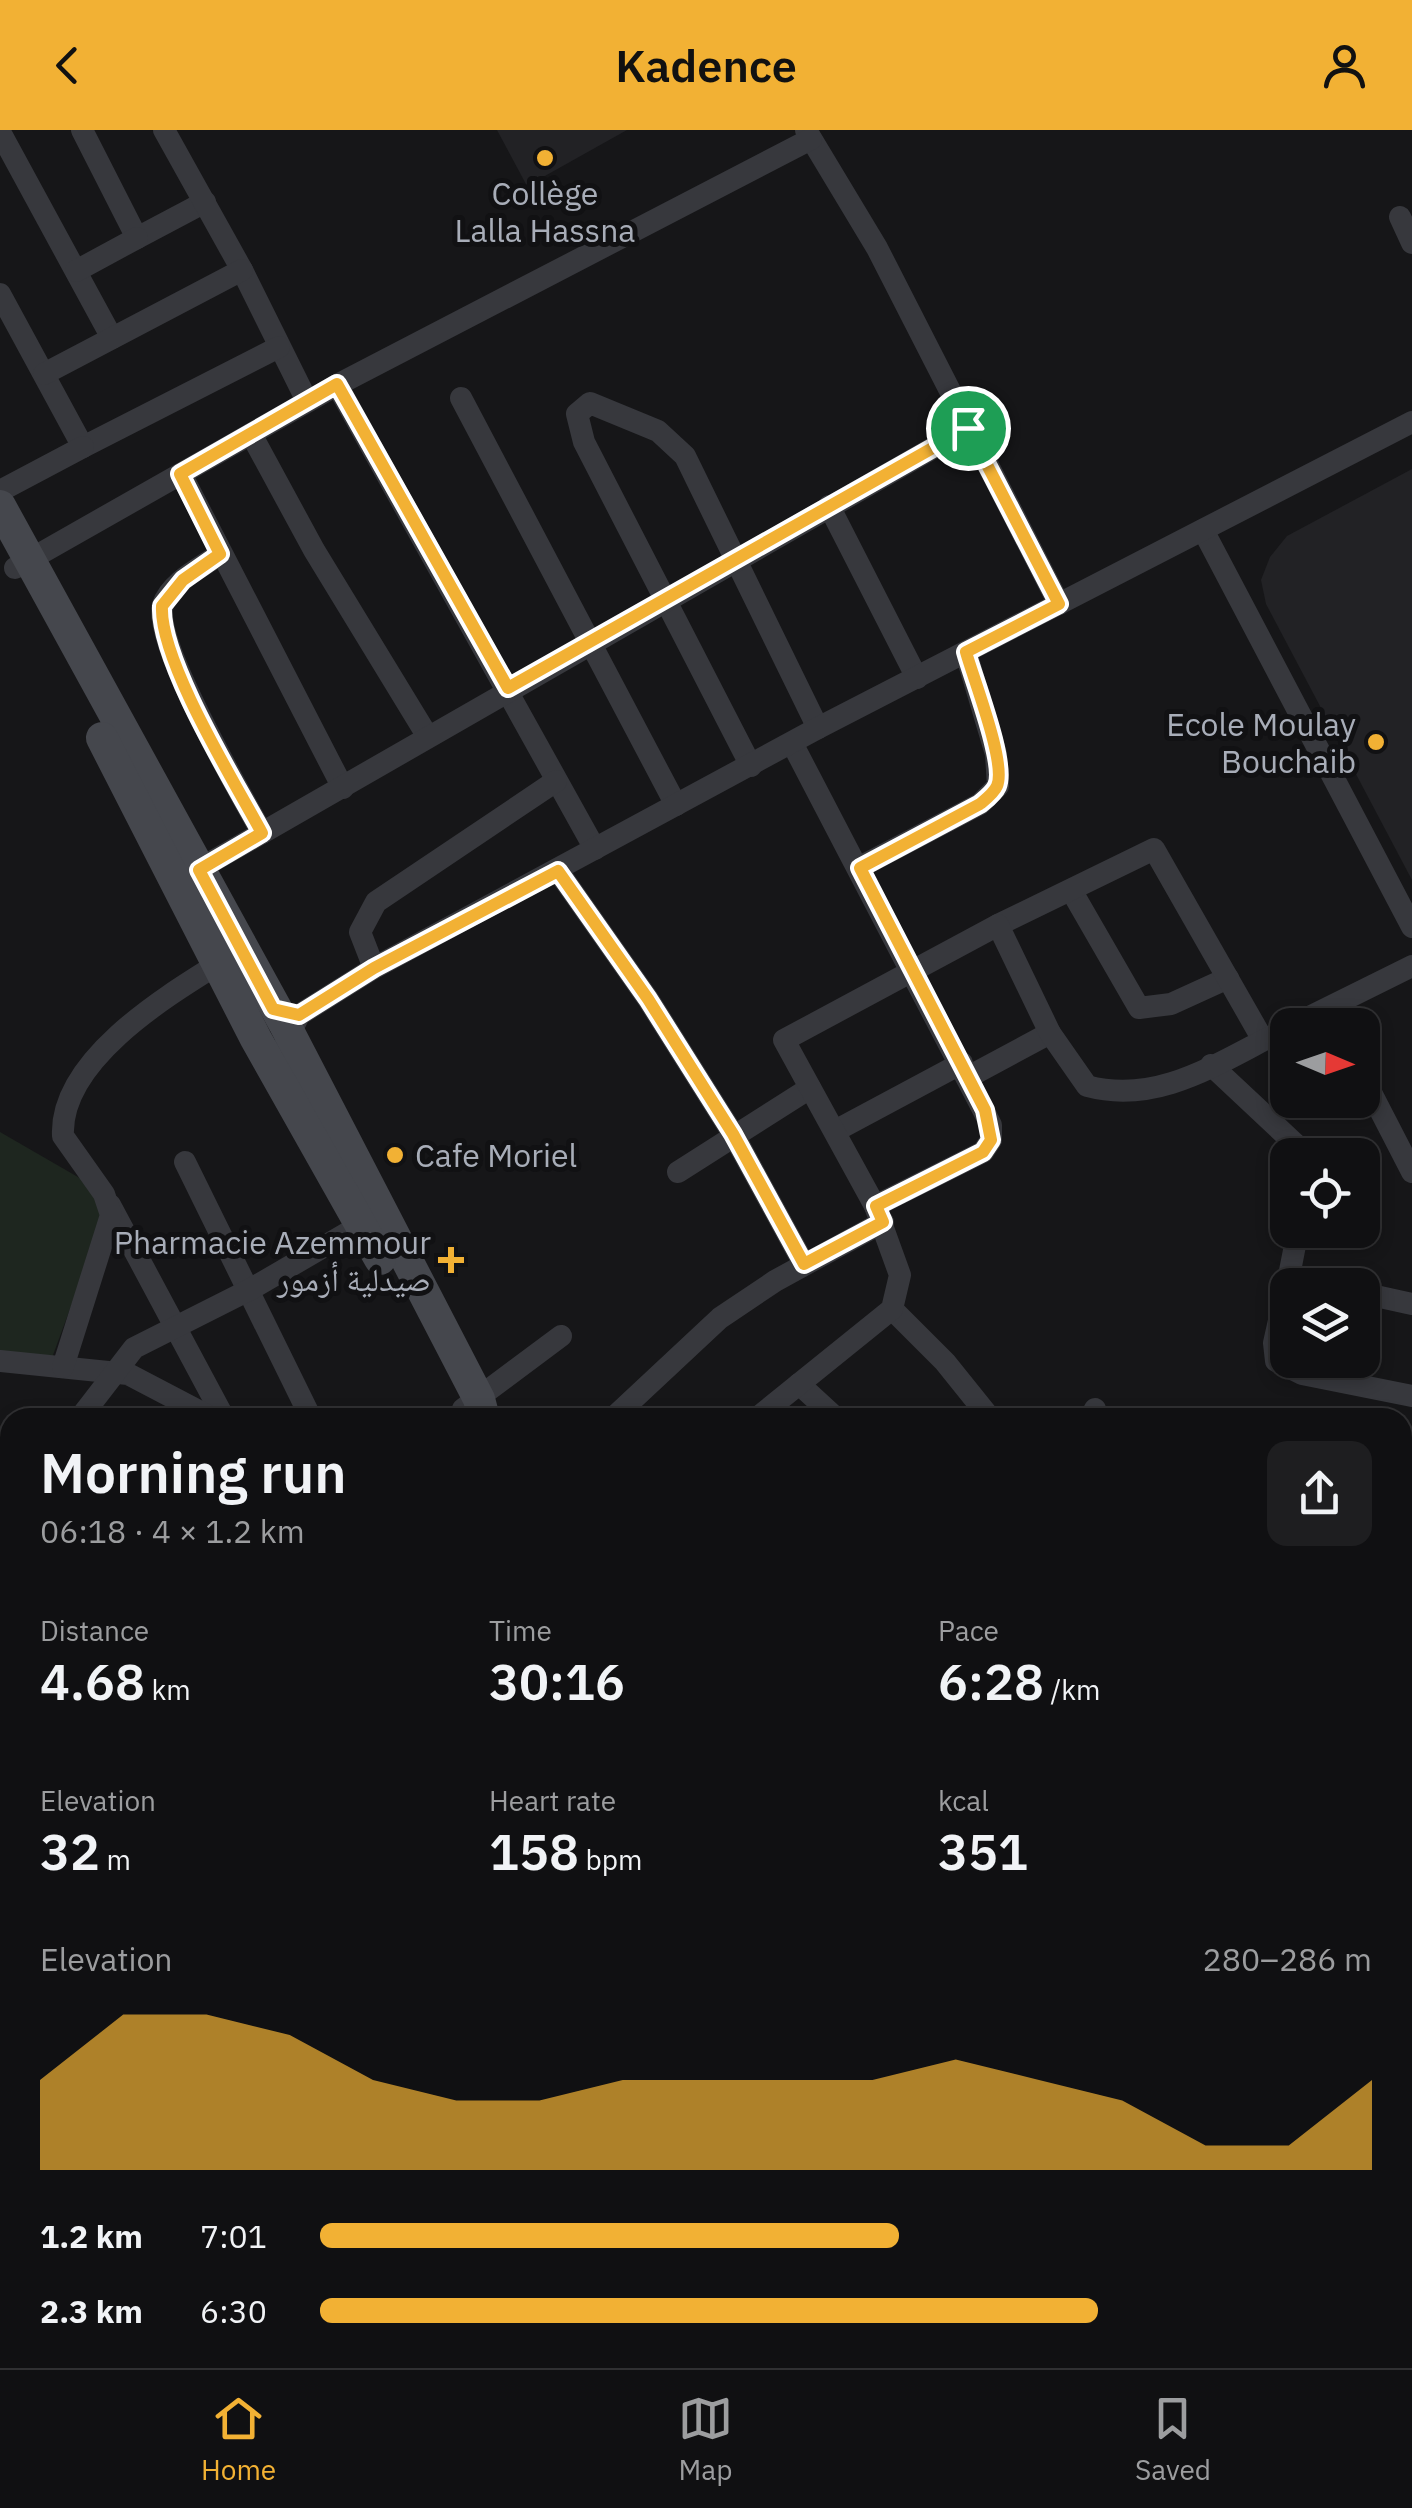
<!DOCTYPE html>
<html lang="en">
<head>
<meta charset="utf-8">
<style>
  :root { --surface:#101012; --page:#1e1e20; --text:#f1f3f6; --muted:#9c9d9f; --line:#303032; --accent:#f2b134 }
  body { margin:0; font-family:"IBM Plex Sans","Noto Naskh Arabic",sans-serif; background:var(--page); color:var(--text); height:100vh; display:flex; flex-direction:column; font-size:38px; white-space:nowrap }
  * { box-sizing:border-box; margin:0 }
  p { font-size:32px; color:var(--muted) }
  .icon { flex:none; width:55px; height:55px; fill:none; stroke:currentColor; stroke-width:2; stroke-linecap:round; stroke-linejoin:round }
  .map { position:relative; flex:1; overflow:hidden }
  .details { position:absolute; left:0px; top:1278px; width:1412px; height:962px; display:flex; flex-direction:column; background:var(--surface); border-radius:30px 30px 0 0; box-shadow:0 5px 15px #0003,0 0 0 2px var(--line) }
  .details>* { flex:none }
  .needle { width:65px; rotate:92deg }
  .controls { position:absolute; left:1270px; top:878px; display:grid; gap:20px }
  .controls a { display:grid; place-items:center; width:110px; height:110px; border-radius:20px; background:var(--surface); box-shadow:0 5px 15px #0003,0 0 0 2px var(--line); font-size:50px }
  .pin { position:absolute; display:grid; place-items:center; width:85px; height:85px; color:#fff; margin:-42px; border:5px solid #fff; border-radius:50%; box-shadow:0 2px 10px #0007 }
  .round { display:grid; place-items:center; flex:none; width:105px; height:105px; border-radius:20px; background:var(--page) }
  .summary { display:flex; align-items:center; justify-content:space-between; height:170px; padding:0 40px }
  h1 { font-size:55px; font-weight:600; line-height:75px }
  .stats { display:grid; grid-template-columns:repeat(3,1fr); gap:15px; height:170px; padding:10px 40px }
  .stats div { display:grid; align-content:center }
  .stats b { font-size:50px; font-weight:600 }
  .stats small { font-size:28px; font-weight:400 }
  .stats p { font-size:28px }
  .chart { height:280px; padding:20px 40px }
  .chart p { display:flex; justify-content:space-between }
  .chart svg { width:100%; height:180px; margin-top:10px; fill:var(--accent); opacity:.7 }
  ul { padding:0 40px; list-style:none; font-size:32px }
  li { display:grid; grid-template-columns:160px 120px 1fr; align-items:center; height:75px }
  li i { height:25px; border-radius:12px; background:var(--accent) }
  header { display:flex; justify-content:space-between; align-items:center; height:130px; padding:0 40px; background:var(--accent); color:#111; font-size:45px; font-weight:600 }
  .dock { display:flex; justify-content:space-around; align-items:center; height:140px; border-top:2px solid var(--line); background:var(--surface); font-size:28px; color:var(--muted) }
  .dock a { display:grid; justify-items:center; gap:5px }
  .dock .selected { color:var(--accent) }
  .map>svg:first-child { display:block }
</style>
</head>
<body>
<header><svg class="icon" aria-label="back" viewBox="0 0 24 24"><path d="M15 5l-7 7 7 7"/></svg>Kadence<svg class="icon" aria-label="person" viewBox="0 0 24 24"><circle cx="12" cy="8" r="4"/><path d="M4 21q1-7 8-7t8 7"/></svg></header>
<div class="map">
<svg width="1412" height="2238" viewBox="0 0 1412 2238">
  <rect width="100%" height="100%" fill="#161618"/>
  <g fill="#222225">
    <path d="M497,0H627L527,56Z"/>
    <path d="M1412,339V750L1266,474L1261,450L1270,427L1287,406Z"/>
  </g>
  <path fill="#1e261f" d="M0,1002L90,1054L106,1081L49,1236L0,1229Z"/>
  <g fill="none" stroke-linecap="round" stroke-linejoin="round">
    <g stroke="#37383d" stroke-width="22">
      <path d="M82,0L137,108L205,72"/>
      <path d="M164,0L242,140L307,271"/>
      <path d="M806,0L877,118L1059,474"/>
      <path d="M0,2L112,208"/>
      <path d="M1400,87L1412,113"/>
      <path d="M76,141L137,108"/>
      <path d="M0,164L83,317L279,217"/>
      <path d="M44,244L242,140"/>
      <path d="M337,255L595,719"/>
      <path d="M461,268L676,675"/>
      <path d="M251,304L314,420L428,607"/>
      <path d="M181,344L343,658"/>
      <path d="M0,361L83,317"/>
      <path d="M829,376L917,548"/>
      <path d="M1203,400L1412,797"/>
      <path d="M220,424C202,437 170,452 163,475C152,512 241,664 262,703"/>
      <path d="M15,438L337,255L811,9"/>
      <path d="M792,613L991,995V1010L983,1022L875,1076"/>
      <path d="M751,636L584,312L577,284L590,273L658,301L685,326L818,598"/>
      <path d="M860,737L980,674L998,656L996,624L966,523"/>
      <path d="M199,739L968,298"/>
      <path d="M558,741L648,869L733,1004L804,1134"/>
      <path d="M1071,760L1139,878L1171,874L1228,848"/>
      <path d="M998,795L1154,719L1263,910"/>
      <path d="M374,838L360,802L376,772L556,651"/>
      <path d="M1293,895L1412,836"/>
      <path d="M286,912L299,885L374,838L818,598L1412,292"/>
      <path d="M1211,935L1307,1025"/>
      <path d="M1362,945L1412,1042"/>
      <path d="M970,946L1050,903"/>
      <path d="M835,1001L962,933"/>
      <path d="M185,1032L311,1288"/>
      <path d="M678,1042L810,958"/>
      <path d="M110,1075L224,1288"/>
      <path d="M1289,1146L1298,1100"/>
      <path d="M1328,1155L1289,1146L1274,1213L1276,1231L1302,1244L1412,1266"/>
      <path d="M1362,1163L1412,1174"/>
      <path d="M892,1179L945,1232L990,1288"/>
      <path d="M0,1231L128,1244L212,1288"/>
      <path d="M63,1237L111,1085L104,1064L63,1006C59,932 163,868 218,834"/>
      <path d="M799,1254L836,1288"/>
      <path d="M463,1279L561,1206"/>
      <path d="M80,1288L134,1218L251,1159L373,1088"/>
      <path d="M613,1288L720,1188L775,1151L883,1092"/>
      <path d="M757,1288L892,1179L900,1145L875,1076L784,910L998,795L1050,903L1087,956C1161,976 1223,929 1288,898"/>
      <path d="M1090,1288L1095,1279"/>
      <path d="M0,1355L10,1347"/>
      <path d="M0,1490L10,1501"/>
      <path d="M0,1628L10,1622"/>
      <path d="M1402,1743L1412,1747"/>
      <path d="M0,1793L10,1801"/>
      <path d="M1402,1857L1412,1865"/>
      <path d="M0,1910L10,1899"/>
      <path d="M1402,1942L1412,1930"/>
      <path d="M0,2028L10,2040"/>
      <path d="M0,2214L10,2212"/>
      <path d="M53,2230V2238"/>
      <path d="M334,2230L355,2238"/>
      <path d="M845,2230L858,2238"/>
      <path d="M1000,2230L1009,2238"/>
      <path d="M172,2238L173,2230"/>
      <path d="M225,2238V2230"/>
      <path d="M423,2238L425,2230"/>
      <path d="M559,2238V2230"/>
      <path d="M644,2238L660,2230"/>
      <path d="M745,2238L755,2230"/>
    </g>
    <path stroke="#37383d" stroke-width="30" d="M1357,2230L1368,2238"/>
    <g stroke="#45474d" stroke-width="32">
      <path d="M0,376L284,893L479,1269L484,1288"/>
      <path d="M102,608L256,909L380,1129"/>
      <path d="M1315,2238L1321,2230"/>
    </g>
  </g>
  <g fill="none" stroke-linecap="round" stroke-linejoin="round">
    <g stroke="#fff" stroke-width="20">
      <path id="route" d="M337,254L508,558L968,298L1059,474L966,522C973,548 1007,634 997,656C994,663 986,669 980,674L860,738L985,980L991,1010L983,1022L876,1076L883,1092L804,1134L733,1004L648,869L558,741L374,838L299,885L273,879L199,740L262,703C235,653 159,530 162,476L183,450L220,424L180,344Z"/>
    </g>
    <use href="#route" stroke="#f2b134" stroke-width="12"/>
  </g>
  <g fill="#f2b134" stroke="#111113" stroke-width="4">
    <circle cx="545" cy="28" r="10"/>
    <circle cx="1376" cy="612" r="10"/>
    <circle cx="395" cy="1025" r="10"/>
    <path d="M446 1115h10v10h10v10h-10v10h-10v-10h-10v-10h10z"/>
  </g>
  <g text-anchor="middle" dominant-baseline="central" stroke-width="10" stroke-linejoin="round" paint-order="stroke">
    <g font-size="32" fill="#a8adb8" stroke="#111113" text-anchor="end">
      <text x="545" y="63" text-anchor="middle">Collège<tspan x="545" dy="37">Lalla Hassna</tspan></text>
      <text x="1356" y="594">Ecole Moulay<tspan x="1356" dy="37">Bouchaib</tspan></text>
      <text x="415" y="1025" text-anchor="start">Cafe Moriel</text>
      <text x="431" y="1112">Pharmacie Azemmour<tspan x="431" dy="37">صيدلية أزمور</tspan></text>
    </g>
  </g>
</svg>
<div class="controls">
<a><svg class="needle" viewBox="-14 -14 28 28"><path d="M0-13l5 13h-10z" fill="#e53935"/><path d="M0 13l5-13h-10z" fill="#9c9d9f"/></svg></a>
<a><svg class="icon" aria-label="locate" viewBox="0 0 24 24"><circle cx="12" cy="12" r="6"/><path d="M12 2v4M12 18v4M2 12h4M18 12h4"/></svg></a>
<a><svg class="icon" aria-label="layers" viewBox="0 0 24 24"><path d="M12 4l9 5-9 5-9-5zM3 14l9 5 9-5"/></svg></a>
</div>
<div class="pin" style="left:968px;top:298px;background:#1e9e55"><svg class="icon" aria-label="arrive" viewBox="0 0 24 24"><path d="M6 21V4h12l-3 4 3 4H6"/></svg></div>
<section class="details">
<div class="summary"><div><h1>Morning run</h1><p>06:18 · 4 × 1.2 km</p></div><a class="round"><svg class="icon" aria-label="share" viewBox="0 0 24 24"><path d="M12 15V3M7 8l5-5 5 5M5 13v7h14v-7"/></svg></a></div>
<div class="stats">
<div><p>Distance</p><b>4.68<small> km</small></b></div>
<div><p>Time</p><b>30:16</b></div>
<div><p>Pace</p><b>6:28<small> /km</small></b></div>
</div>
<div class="stats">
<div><p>Elevation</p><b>32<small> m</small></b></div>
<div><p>Heart rate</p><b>158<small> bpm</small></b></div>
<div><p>kcal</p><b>351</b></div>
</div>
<div class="chart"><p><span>Elevation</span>280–286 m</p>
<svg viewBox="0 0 160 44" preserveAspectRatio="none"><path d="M0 44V22L10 6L20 6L30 11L40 22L50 27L60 27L70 22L80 22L90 22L100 22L110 17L120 22L130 27L140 38L150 38L160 22V44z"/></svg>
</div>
<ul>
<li><b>1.2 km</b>7:01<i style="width:55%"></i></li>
<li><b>2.3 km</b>6:30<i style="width:74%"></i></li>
</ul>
</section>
</div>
<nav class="dock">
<a class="selected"><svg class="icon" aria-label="home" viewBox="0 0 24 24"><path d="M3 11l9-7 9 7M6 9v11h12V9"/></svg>Home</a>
<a><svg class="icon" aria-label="map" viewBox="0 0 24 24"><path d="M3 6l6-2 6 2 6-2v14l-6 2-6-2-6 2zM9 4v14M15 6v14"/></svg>Map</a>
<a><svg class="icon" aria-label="saved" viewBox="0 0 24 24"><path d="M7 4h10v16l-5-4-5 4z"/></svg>Saved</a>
</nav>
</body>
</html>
